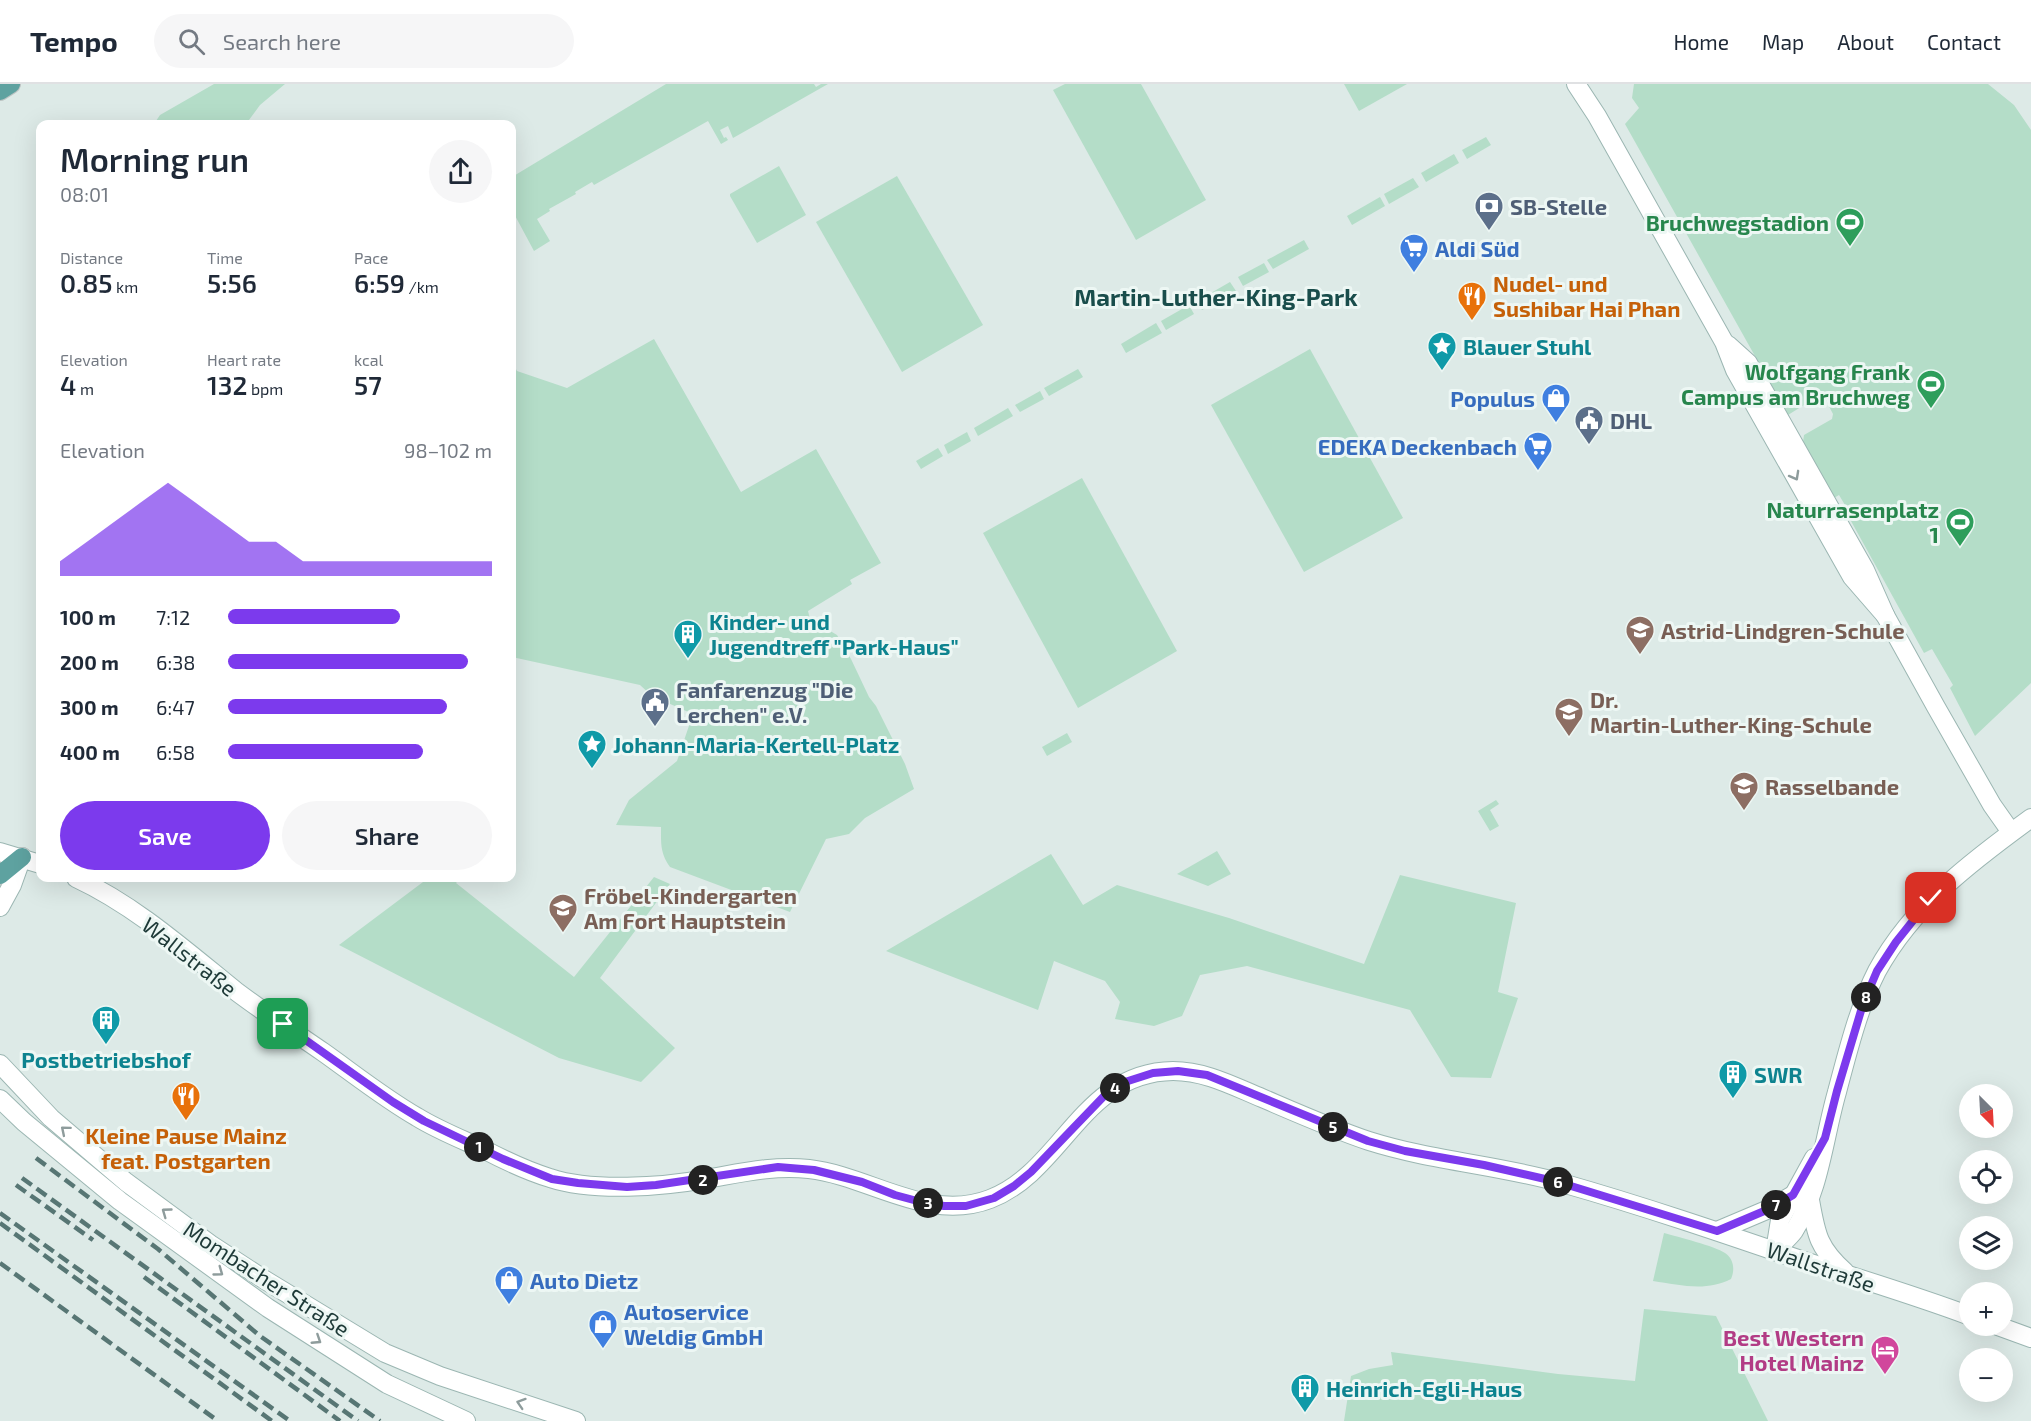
<!DOCTYPE html>
<html lang="en">
<head>
<meta charset="utf-8">
<style>
  :root { --surface:#fff; --page:#f6f6f7; --text:#1f2937; --muted:#747a83; --line:#e0e1e3; --accent:#7c3aed }
  body { margin:0; font-family:"Exo 2",sans-serif; background:var(--page); color:var(--text); height:100vh; display:flex; flex-direction:column; font-size:22px; white-space:nowrap }
  * { box-sizing:border-box; margin:0 }
  p { font-size:20px; color:var(--muted) }
  .icon { flex:none; width:33px; height:33px; fill:none; stroke:currentColor; stroke-width:2; stroke-linecap:round; stroke-linejoin:round }
  .map { position:relative; flex:1; overflow:hidden }
  .drawer { position:absolute; left:36px; top:36px; width:480px; height:762px; display:flex; flex-direction:column; background:var(--surface); border-radius:12px; box-shadow:0 6px 24px #0002 }
  .drawer>* { flex:none }
  .needle { width:39px; rotate:156deg }
  .fabs { position:absolute; left:1959px; top:1000px; display:grid; gap:12px }
  .fabs a { display:grid; place-items:center; width:54px; height:54px; border-radius:50%; background:var(--surface); box-shadow:0 6px 24px #0002; font-size:30px }
  .pin { position:absolute; display:grid; place-items:center; width:51px; height:51px; color:#fff; margin:-26px; border-radius:12px; box-shadow:0 3px 9px #0006 }
  .km { position:absolute; width:30px; height:30px; margin:-15px; border-radius:50%; background:#222; color:#fff; font-size:16px; line-height:30px; text-align:center }
  .round { display:grid; place-items:center; flex:none; width:63px; height:63px; border-radius:32px; background:var(--page) }
  .headline { display:flex; align-items:center; justify-content:space-between; height:102px; padding:0 24px }
  h1 { font-size:33px; font-weight:600; line-height:45px }
  .figures { display:grid; grid-template-columns:repeat(3,1fr); gap:9px; height:102px; padding:6px 24px }
  .figures div { display:grid; align-content:center }
  .figures b { font-size:26px; font-weight:600 }
  .figures small { font-size:16px; font-weight:400 }
  .figures p { font-size:16px }
  .chart { height:168px; padding:12px 24px }
  .chart p { display:flex; justify-content:space-between }
  .chart svg { width:100%; height:108px; margin-top:6px; fill:var(--accent); opacity:.7 }
  .primary-button { display:flex; gap:12px; margin-top:auto; padding:12px 24px }
  .primary-button a { flex:1; height:69px; border-radius:36px; background:var(--accent); color:#fff; font-size:24px; font-weight:600; line-height:69px; text-align:center }
  .primary-button a+a { background:var(--page); color:var(--text) }
  ul { padding:0 24px; list-style:none; font-size:20px }
  li { display:grid; grid-template-columns:96px 72px 1fr; align-items:center; height:45px }
  li i { height:15px; border-radius:8px; background:var(--accent) }
  header { display:flex; align-items:center; gap:36px; box-sizing:border-box; height:84px; padding:0 30px; background:var(--surface); border-bottom:2px solid var(--line) }
  header strong { font-size:28px }
  nav { display:flex; gap:33px; margin-inline-start:auto; font-size:21px }
  .search { width:420px; height:54px; background:var(--page); display:flex; align-items:center; gap:15px; box-sizing:border-box; padding:0 21px; border-radius:33px; color:var(--muted); font-size:22px }
  .map>svg:first-child { display:block }
</style>
</head>
<body>
<header>
<strong>Tempo</strong>
<div class="search"><svg class="icon" aria-label="search" viewBox="0 0 24 24"><circle cx="10" cy="10" r="6"/><path d="M15 15l6 6"/></svg>Search here</div>
<nav><a>Home</a><a>Map</a><a>About</a><a>Contact</a></nav>
</header>
<div class="map">
<svg width="2031" height="1337" viewBox="0 0 2031 1337">
  <rect width="100%" height="100%" fill="#ddeae7"/>
  <g fill="#b4ddc8">
    <path d="M214,0H285L260,21L246,40H154L160,31Z"/>
    <path d="M666,0H814L816,3L821,0H828L733,54L728,42L720,46L724,54L726,53L728,56L721,60L708,37L594,101L592,98L575,108L576,110L549,125L550,127L537,135L550,157L534,167L512,126V93Z"/>
    <path d="M1065,0H1141L1206,116L1136,156L1053,6Z"/>
    <path d="M1344,0H1407L1359,27Z"/>
    <path d="M1634,0H1988L2014,21L2031,46V599L1975,652L1950,604L1953,601L1932,565L1924,569L1846,428L1845,421L1839,411L1834,414L1803,358L1804,351L1832,335L1833,330L1824,313L1806,323L1804,321L1788,331L1625,40L1639,24L1632,14Z"/>
    <path d="M1486,53L1491,61L1467,75L1462,66Z"/>
    <path d="M1454,70L1459,79L1426,98L1421,89Z"/>
    <path d="M779,82L806,131L757,159L730,112V110Z"/>
    <path d="M897,92L983,241L902,288L816,138Z"/>
    <path d="M1413,94L1419,103L1389,120L1384,110Z"/>
    <path d="M1380,113L1385,122L1352,141L1347,132Z"/>
    <path d="M1304,156L1309,165L1273,185L1267,176Z"/>
    <path d="M1264,179L1269,188L1243,202L1238,193Z"/>
    <path d="M1230,198L1236,207L1202,226L1197,217Z"/>
    <path d="M1189,221L1194,230L1166,246L1161,237Z"/>
    <path d="M1156,239L1162,249L1126,269L1121,260Z"/>
    <path d="M654,255L741,408L816,365L881,479L850,496L852,500L808,527L810,535L837,551L851,575L869,613L876,622L905,680L914,705L865,734L849,750L826,755L790,828L670,783C660,769 661,759 661,743L616,741L629,716L677,677L693,630L652,612L640,601L512,573V278L517,287L567,304Z"/>
    <path d="M1310,265L1403,434L1304,488L1211,321Z"/>
    <path d="M1078,285L1083,293L1049,312L1044,304Z"/>
    <path d="M1040,307L1044,315L1020,328L1015,321Z"/>
    <path d="M1008,324L1013,332L978,352L974,344Z"/>
    <path d="M967,348L971,357L948,370L944,361Z"/>
    <path d="M938,364L943,372L921,385L916,377Z"/>
    <path d="M1082,394L1177,567L1078,624L983,449Z"/>
    <path d="M1067,649L1072,658L1047,672L1042,663Z"/>
    <path d="M1496,716L1499,720L1490,726L1499,742L1490,747L1478,727Z"/>
    <path d="M1217,767L1231,790L1208,802L1177,790Z"/>
    <path d="M1051,770L1083,821L1117,801L1229,834L1364,880L1400,791L1516,819L1498,908L1518,914L1491,994L1451,993L1410,926L1247,882L1200,891L1182,932L1154,942L1115,935L1120,918L1105,897L1054,877L1038,926L886,867Z"/>
    <path d="M654,793L670,800L600,894L675,964L641,998L559,974L339,861L423,798L432,794H460L456,799L574,893Z"/>
    <path d="M1664,1149C1678,1153 1715,1162 1725,1169C1734,1175 1735,1186 1731,1195C1706,1208 1680,1201 1653,1197Z"/>
    <path d="M1644,1225L1716,1232L1768,1337H1344L1351,1292L1369,1285L1393,1281L1391,1268L1558,1290L1635,1297Z"/>
  </g>
  <g fill="none" stroke-linecap="round" stroke-linejoin="round">
    <g stroke="#9bb6b2" stroke-width="20">
      <g id="secondary">
        <path d="M1576,0L1597,32L1724,258L1735,286L1852,493L1885,531"/>
        <path d="M1728,261L1748,279L1865,486L1885,531L1936,623L1992,721L2011,748"/>
        <path d="M0,768L40,780"/>
        <path d="M76,794C136,822 186,867 237,908C265,929 294,948 323,968C354,990 384,1014 417,1033C438,1046 461,1055 483,1065C504,1076 527,1087 550,1094C592,1108 662,1103 706,1095C741,1089 773,1081 809,1085C870,1092 928,1139 990,1115C1063,1087 1082,988 1173,987C1205,987 1233,1002 1262,1014C1297,1029 1333,1045 1369,1057C1432,1077 1499,1081 1562,1099C1643,1122 1722,1149 1801,1176C1857,1194 1914,1211 1970,1232"/>
        <path d="M0,823L12,801L22,773"/>
        <path d="M0,980L51,1034L126,1098L210,1160L265,1196L385,1269L440,1292L576,1337"/>
        <path d="M0,1015L24,1038L120,1117L268,1224L387,1300L466,1337"/>
        <path d="M1810,1116C1816,1150 1818,1164 1845,1188"/>
        <path d="M1717,1147L1769,1125L1793,1111"/>
        <path d="M1775,1167C1781,1160 1789,1154 1794,1147C1820,1106 1824,1053 1837,1008C1847,970 1859,922 1877,887C1913,821 1972,777 2031,734"/>
        <path d="M1775,1167L1780,1136L1814,1074"/>
        <path d="M1998,1242L2031,1254"/>
      </g>
    </g>
    <g stroke="#bcc4c3" stroke-width="20">
      <g id="primary">
        <path d="M0,7L11,0"/>
        <path d="M0,791L22,773"/>
      </g>
    </g>
    <use href="#secondary" stroke="#fff" stroke-width="18"/>
    <use href="#primary" stroke="#5ea2a0" stroke-width="18"/>
    <g stroke="#577674" stroke-width="4.5" stroke-dasharray="12 6" stroke-linecap="butt">
      <path d="M36,1074L158,1165L260,1252L380,1337"/>
      <path d="M22,1094L358,1337"/>
      <path d="M16,1101L93,1156"/>
      <path d="M0,1129L290,1337"/>
      <path d="M0,1139L272,1337"/>
      <path d="M0,1179L218,1337"/>
      <path d="M144,1193L340,1337"/>
    </g>
  </g>
  <defs><path id="oneway-chevron" d="M-2-3.5L2.5 0L-2 3.5" fill="none" stroke-width="1.6" stroke-linecap="round" stroke-linejoin="round" transform="scale(1.5)"/></defs>
  <g stroke="#8e9c9c">
    <use href="#oneway-chevron" transform="translate(1795 392) rotate(61)"/>
    <use href="#oneway-chevron" transform="translate(65 1046) rotate(-140)"/>
    <use href="#oneway-chevron" transform="translate(166 1128) rotate(-144)"/>
    <use href="#oneway-chevron" transform="translate(219 1188) rotate(36)"/>
    <use href="#oneway-chevron" transform="translate(317 1256) rotate(33)"/>
    <use href="#oneway-chevron" transform="translate(521 1319) rotate(-162)"/>
  </g>
  <g fill="none" stroke-linecap="round" stroke-linejoin="round">
    <g stroke="#fff" stroke-width="12">
      <path id="route" d="M283,940L393,1018L424,1037L503,1075L552,1095L578,1099L627,1103L656,1101L778,1083L814,1086L862,1098L895,1111L921,1118L944,1122H966L994,1114L1014,1102L1031,1088L1107,1009L1125,998L1153,989L1178,987L1207,991L1368,1057L1405,1067L1484,1081L1558,1098L1717,1147L1769,1125L1793,1111L1825,1054L1837,1007L1863,920L1877,887L1896,858L1931,814"/>
    </g>
    <use href="#route" stroke="#7c3aed" stroke-width="8"/>
  </g>
  <defs>
    <g id="bank-pin" transform="scale(1.5)"><path d="M0 17L-7.5 6A9.5 9.5 0 1 1 7.5 6Z" fill="#5c6f8a" stroke="#edf7f4"/><path d="M-6-4H6V4H-6ZM0-2.3a2.3 2.3 0 1 0 0 4.6a2.3 2.3 0 1 0 0-4.6Z" fill="#fff"/></g>
    <g id="stadium-pin" transform="scale(1.5)"><path d="M0 17L-7.5 6A9.5 9.5 0 1 1 7.5 6Z" fill="#2e9e5b" stroke="#edf7f4"/><path d="M0-5a6.5 5 0 1 0 0 10a6.5 5 0 1 0 0-10ZM-3.5-1.8h7v3.6h-7Z" fill="#fff"/></g>
    <g id="supermarket-pin" transform="scale(1.5)"><path d="M0 17L-7.5 6A9.5 9.5 0 1 1 7.5 6Z" fill="#3f7fe0" stroke="#edf7f4"/><path d="M-6-5.5h2.5l.6 2H6L4.5 2H-2.5L-4.4-4H-6ZM-1.5 3.2a1.3 1.3 0 1 0 .1 0ZM3 3.2a1.3 1.3 0 1 0 .1 0Z" fill="#fff"/></g>
    <g id="restaurant-pin" transform="scale(1.5)"><path d="M0 17L-7.5 6A9.5 9.5 0 1 1 7.5 6Z" fill="#e8710a" stroke="#edf7f4"/><path d="M-5-6h1v4h1v-4h1v4h1v-4h1v5L-1.5 .5V6h-2V.5L-5-1ZM5-6V6H3V1.5H1.5Q1.5-4 5-6Z" fill="#fff"/></g>
    <g id="sight-pin" transform="scale(1.5)"><path d="M0 17L-7.5 6A9.5 9.5 0 1 1 7.5 6Z" fill="#0f9aa8" stroke="#edf7f4"/><path d="M0-6L1.8-2.2L6-1.7L2.9 1.2L3.7 5.4L0 3.3L-3.7 5.4L-2.9 1.2L-6-1.7L-1.8-2.2Z" fill="#fff"/></g>
    <g id="shop-pin" transform="scale(1.5)"><path d="M0 17L-7.5 6A9.5 9.5 0 1 1 7.5 6Z" fill="#3f7fe0" stroke="#edf7f4"/><path d="M-5-2.5h2.3a2.7 3.5 0 0 1 5.4 0H5L5.5 6h-11ZM-1.5-2.5h3a1.5 2.3 0 0 0-3 0Z" fill="#fff"/></g>
    <g id="civic-pin" transform="scale(1.5)"><path d="M0 17L-7.5 6A9.5 9.5 0 1 1 7.5 6Z" fill="#5c6f8a" stroke="#edf7f4"/><path d="M-.6-6.5H3V-4.5H.6V-3L4-1V1h2V6H-6V1h2V-1L-.6-3ZM-1.2 2.5V6h2.4V2.5Z" fill="#fff"/></g>
    <g id="school-pin" transform="scale(1.5)"><path d="M0 17L-7.5 6A9.5 9.5 0 1 1 7.5 6Z" fill="#8d6e63" stroke="#edf7f4"/><path d="M0-5L7-2L0 1L-7-2ZM-4 1L0 2.5L4 1V4Q0 6-4 4Z" fill="#fff"/></g>
    <g id="building-pin" transform="scale(1.5)"><path d="M0 17L-7.5 6A9.5 9.5 0 1 1 7.5 6Z" fill="#0f9aa8" stroke="#edf7f4"/><path d="M-4-6H4V6H1V3H-1V6H-4ZM-2.5-4.3h1.7v1.8h-1.7ZM.8-4.3h1.7v1.8H.8ZM-2.5-1h1.7V.8h-1.7ZM.8-1h1.7V.8H.8Z" fill="#fff"/></g>
    <g id="hotel-pin" transform="scale(1.5)"><path d="M0 17L-7.5 6A9.5 9.5 0 1 1 7.5 6Z" fill="#d1479c" stroke="#edf7f4"/><path d="M-6-4.5h1.5V1H6V5H4.5V3h-9V5H-6ZM-4 0a1.8 1.8 0 1 1 3.6 0ZM.5 0V-2.5h3Q6-2.5 6 0Z" fill="#fff"/></g>
  </defs>
  <g fill-rule="evenodd">
    <use href="#bank-pin" x="1489" y="122"/>
    <use href="#stadium-pin" x="1850" y="138"/>
    <use href="#supermarket-pin" x="1414" y="164"/>
    <use href="#restaurant-pin" x="1472" y="212"/>
    <use href="#sight-pin" x="1442" y="262"/>
    <use href="#stadium-pin" x="1931" y="300"/>
    <use href="#shop-pin" x="1556" y="314"/>
    <use href="#civic-pin" x="1589" y="336"/>
    <use href="#supermarket-pin" x="1538" y="362"/>
    <use href="#stadium-pin" x="1960" y="438"/>
    <use href="#school-pin" x="1640" y="546"/>
    <use href="#building-pin" x="688" y="550"/>
    <use href="#civic-pin" x="655" y="618"/>
    <use href="#school-pin" x="1569" y="628"/>
    <use href="#sight-pin" x="592" y="660"/>
    <use href="#school-pin" x="1744" y="702"/>
    <use href="#school-pin" x="563" y="824"/>
    <use href="#building-pin" x="106" y="936"/>
    <use href="#building-pin" x="1733" y="990"/>
    <use href="#restaurant-pin" x="186" y="1012"/>
    <use href="#shop-pin" x="509" y="1196"/>
    <use href="#shop-pin" x="603" y="1240"/>
    <use href="#hotel-pin" x="1885" y="1266"/>
    <use href="#building-pin" x="1305" y="1304"/>
  </g>
  <g text-anchor="middle" dominant-baseline="central" stroke-width="6" stroke-linejoin="round" paint-order="stroke">
    <g font-size="22" font-weight="bold" fill="#4e5e75" stroke="#edf7f4" text-anchor="start">
      <text x="1510" y="122">SB-Stelle</text>
      <text x="1610" y="336">DHL</text>
      <text x="676" y="605">Fanfarenzug "Die<tspan x="676" dy="25">Lerchen" e.V.</tspan></text>
    </g>
    <g font-size="22" font-weight="bold" fill="#27864d" stroke="#edf7f4" text-anchor="end">
      <text x="1829" y="138">Bruchwegstadion</text>
      <text x="1910" y="287">Wolfgang Frank<tspan x="1910" dy="25">Campus am Bruchweg</tspan></text>
      <text x="1939" y="425">Naturrasenplatz<tspan x="1939" dy="25">1</tspan></text>
    </g>
    <g font-size="22" font-weight="bold" fill="#366cbe" stroke="#edf7f4" text-anchor="start">
      <text x="1435" y="164">Aldi Süd</text>
      <text x="1535" y="314" text-anchor="end">Populus</text>
      <text x="1517" y="362" text-anchor="end">EDEKA Deckenbach</text>
      <text x="530" y="1196">Auto Dietz</text>
      <text x="624" y="1227">Autoservice<tspan x="624" dy="25">Weldig GmbH</tspan></text>
    </g>
    <g font-size="22" font-weight="bold" fill="#c56008" stroke="#edf7f4" text-anchor="start">
      <text x="1493" y="199">Nudel- und<tspan x="1493" dy="25">Sushibar Hai Phan</tspan></text>
      <text x="186" y="1051" text-anchor="middle">Kleine Pause Mainz<tspan x="186" dy="25">feat. Postgarten</tspan></text>
    </g>
    <g font-size="22" font-weight="bold" fill="#0d838f" stroke="#edf7f4" text-anchor="start">
      <text x="1463" y="262">Blauer Stuhl</text>
      <text x="709" y="537">Kinder- und<tspan x="709" dy="25">Jugendtreff "Park-Haus"</tspan></text>
      <text x="613" y="660">Johann-Maria-Kertell-Platz</text>
      <text x="106" y="975" text-anchor="middle">Postbetriebshof</text>
      <text x="1754" y="990">SWR</text>
      <text x="1326" y="1304">Heinrich-Egli-Haus</text>
    </g>
    <g font-size="22" font-weight="bold" fill="#785e54" stroke="#edf7f4" text-anchor="start">
      <text x="1661" y="546">Astrid-Lindgren-Schule</text>
      <text x="1590" y="615">Dr.<tspan x="1590" dy="25">Martin-Luther-King-Schule</tspan></text>
      <text x="1765" y="702">Rasselbande</text>
      <text x="584" y="811">Fröbel-Kindergarten<tspan x="584" dy="25">Am Fort Hauptstein</tspan></text>
    </g>
    <g font-size="22" fill="#1e3a38" stroke="#edf7f4">
      <text transform="translate(190 872) rotate(38)">Wallstraße</text>
      <text transform="translate(1821 1182) rotate(19)">Wallstraße</text>
      <text transform="translate(267 1194) rotate(33)">Mombacher Straße</text>
    </g>
    <g font-size="22" font-weight="bold" fill="#b23c85" stroke="#edf7f4" text-anchor="end">
      <text x="1864" y="1253">Best Western<tspan x="1864" dy="25">Hotel Mainz</tspan></text>
    </g>
    <g font-size="24" font-weight="bold" fill="#194d4b" stroke="#edf7f4">
      <text x="1216" y="212">Martin-Luther-King-Park</text>
    </g>
  </g>
</svg>
<div class="fabs">
<a><svg class="needle" viewBox="-14 -14 28 28"><path d="M0-13l5 13h-10z" fill="#e53935"/><path d="M0 13l5-13h-10z" fill="#747a83"/></svg></a>
<a><svg class="icon" aria-label="locate" viewBox="0 0 24 24"><circle cx="12" cy="12" r="6"/><path d="M12 2v4M12 18v4M2 12h4M18 12h4"/></svg></a>
<a><svg class="icon" aria-label="layers" viewBox="0 0 24 24"><path d="M12 4l9 5-9 5-9-5zM3 14l9 5 9-5"/></svg></a>
<a>+</a>
<a>−</a>
</div>
<div class="pin" style="left:283px;top:940px;background:#1e9e55"><svg class="icon" aria-label="arrive" viewBox="0 0 24 24"><path d="M6 21V4h12l-3 4 3 4H6"/></svg></div>
<div class="pin" style="left:1931px;top:814px;background:#d93025"><svg class="icon" aria-label="check" viewBox="0 0 24 24"><path d="M5 12l5 5 9-10"/></svg></div>
<b class="km" style="left:479px;top:1063px">1</b>
<b class="km" style="left:703px;top:1096px">2</b>
<b class="km" style="left:928px;top:1119px">3</b>
<b class="km" style="left:1115px;top:1004px">4</b>
<b class="km" style="left:1333px;top:1043px">5</b>
<b class="km" style="left:1558px;top:1098px">6</b>
<b class="km" style="left:1776px;top:1121px">7</b>
<b class="km" style="left:1866px;top:913px">8</b>
<section class="drawer">
<div class="headline"><div><h1>Morning run</h1><p>08:01</p></div><a class="round"><svg class="icon" aria-label="share" viewBox="0 0 24 24"><path d="M12 15V3M7 8l5-5 5 5M5 13v7h14v-7"/></svg></a></div>
<div class="figures">
<div><p>Distance</p><b>0.85<small> km</small></b></div>
<div><p>Time</p><b>5:56</b></div>
<div><p>Pace</p><b>6:59<small> /km</small></b></div>
</div>
<div class="figures">
<div><p>Elevation</p><b>4<small> m</small></b></div>
<div><p>Heart rate</p><b>132<small> bpm</small></b></div>
<div><p>kcal</p><b>57</b></div>
</div>
<div class="chart"><p><span>Elevation</span>98–102 m</p>
<svg viewBox="0 0 160 44" preserveAspectRatio="none"><path d="M0 44V38L10 30L20 22L30 14L40 6L50 14L60 22L70 30L80 30L90 38L100 38L110 38L120 38L130 38L140 38L150 38L160 38V44z"/></svg>
</div>
<ul>
<li><b>100 m</b>7:12<i style="width:65%"></i></li>
<li><b>200 m</b>6:38<i style="width:91%"></i></li>
<li><b>300 m</b>6:47<i style="width:83%"></i></li>
<li><b>400 m</b>6:58<i style="width:74%"></i></li>
</ul>
<div class="primary-button"><a>Save</a><a>Share</a></div>
</section>
</div>
</body>
</html>
